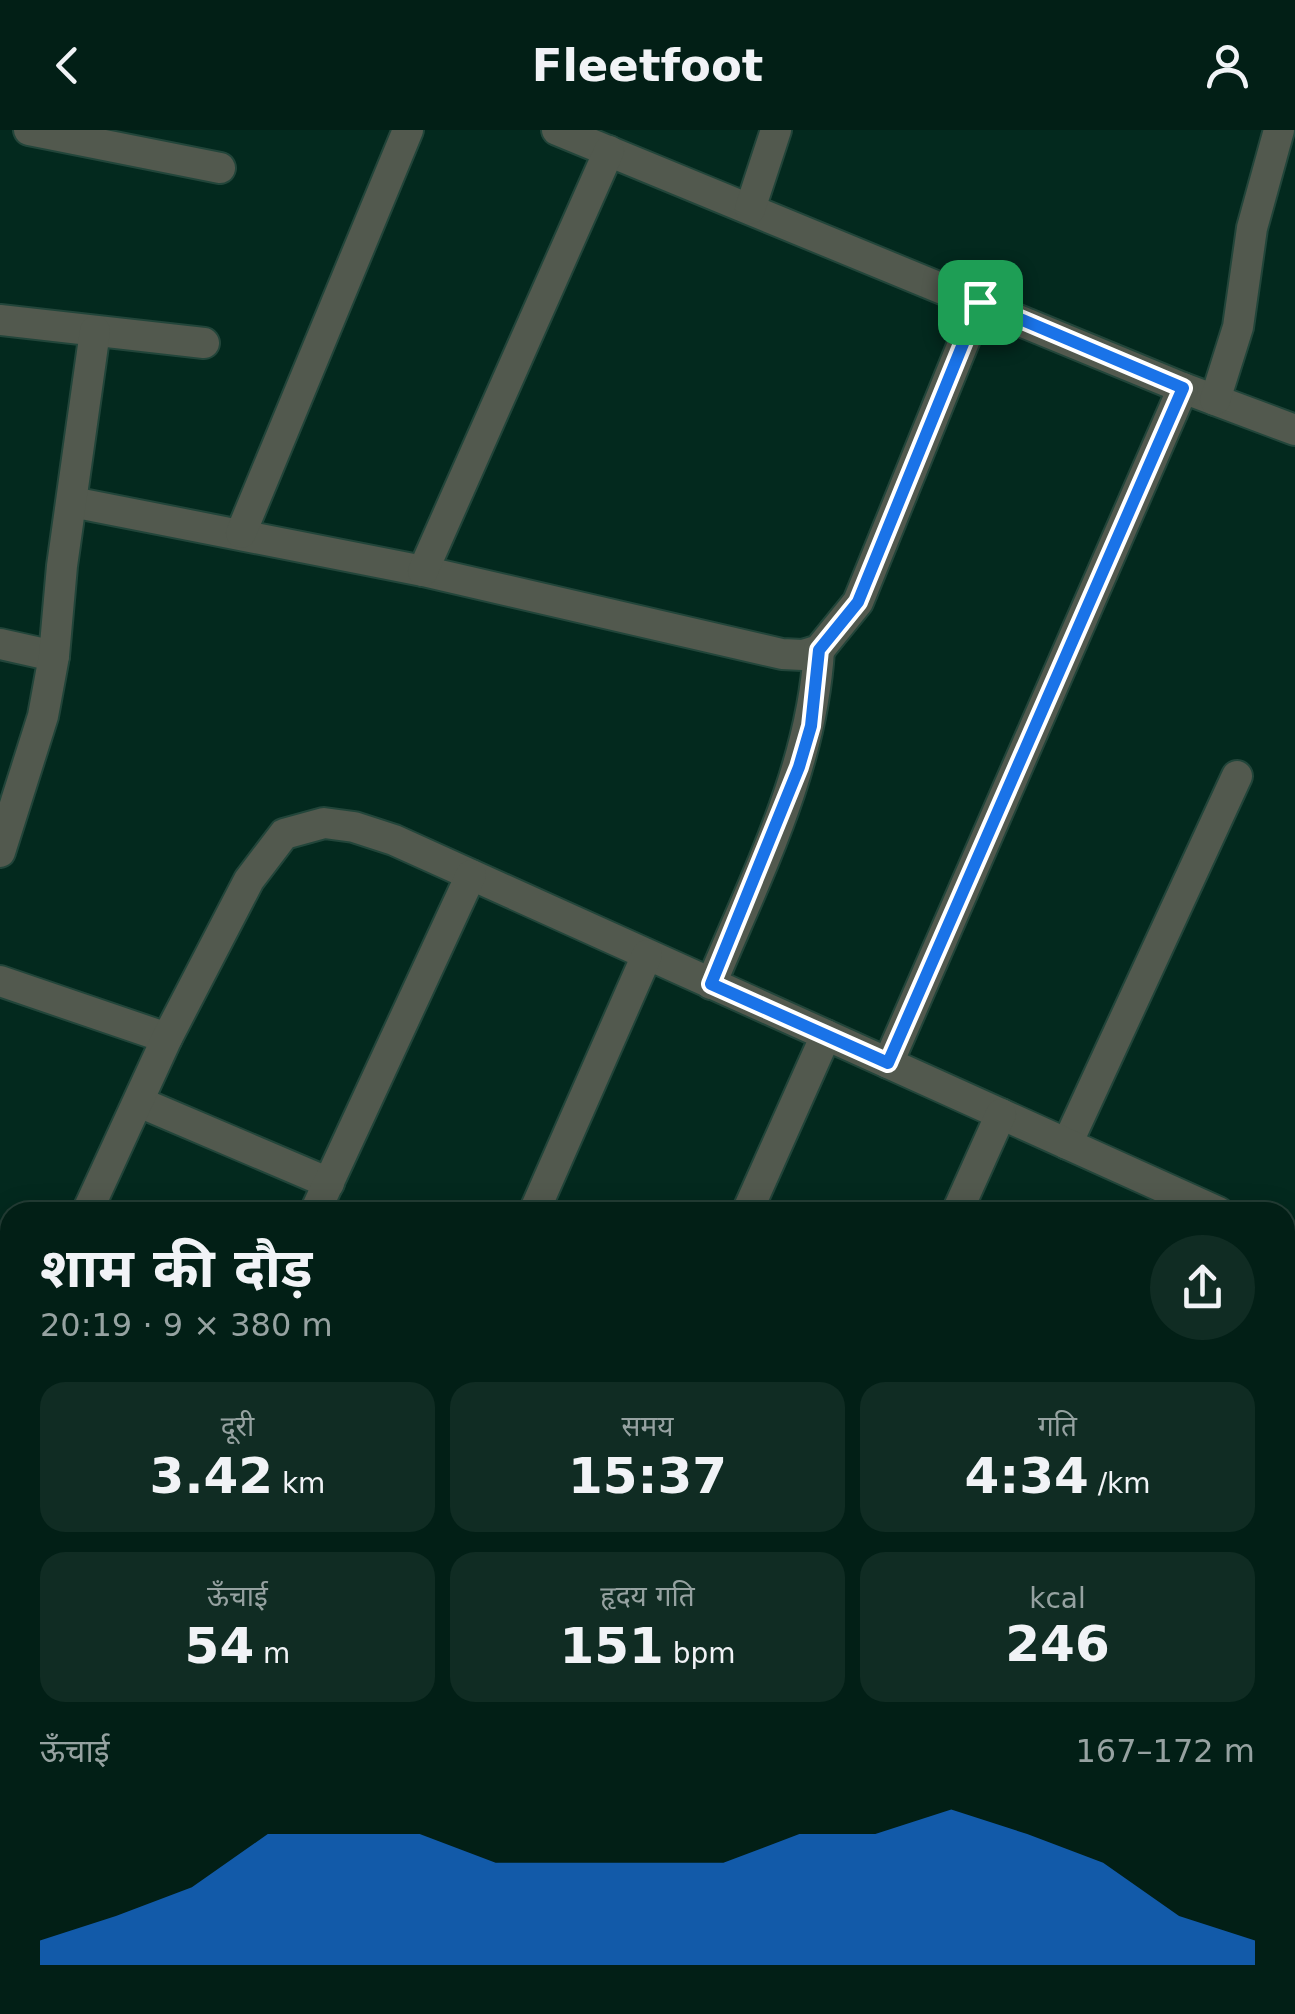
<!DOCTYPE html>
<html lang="hi">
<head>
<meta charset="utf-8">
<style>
  :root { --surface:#021f16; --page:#102c23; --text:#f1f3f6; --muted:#96a2a1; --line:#233d35; --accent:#1a73e8 }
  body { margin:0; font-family:"DejaVu Sans","Noto Sans Devanagari",sans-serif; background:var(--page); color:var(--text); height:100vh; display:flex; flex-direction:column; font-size:38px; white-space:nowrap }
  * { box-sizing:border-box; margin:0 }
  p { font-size:32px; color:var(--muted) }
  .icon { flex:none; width:55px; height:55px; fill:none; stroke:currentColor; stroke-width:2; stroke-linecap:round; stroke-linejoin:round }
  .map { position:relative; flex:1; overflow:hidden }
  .sheet { position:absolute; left:0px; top:1072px; width:1295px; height:812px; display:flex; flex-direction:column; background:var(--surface); border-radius:30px 30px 0 0; box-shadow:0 5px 25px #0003,0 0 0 2px var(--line) }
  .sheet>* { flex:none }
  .pin { position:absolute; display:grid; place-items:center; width:85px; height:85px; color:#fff; margin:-42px; border-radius:20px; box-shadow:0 5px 15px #0006 }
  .round { display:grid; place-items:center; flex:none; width:105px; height:105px; border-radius:52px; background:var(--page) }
  .headline { display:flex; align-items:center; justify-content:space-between; height:170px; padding:0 40px }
  h1 { font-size:55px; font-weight:700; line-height:75px }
  .figures { display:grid; grid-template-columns:repeat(3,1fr); gap:15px; height:170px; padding:10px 40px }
  .figures div { display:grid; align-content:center; border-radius:25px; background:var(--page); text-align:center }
  .figures b { font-size:50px; font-weight:700 }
  .figures small { font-size:28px; font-weight:400 }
  .figures p { font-size:28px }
  .chart { height:280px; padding:20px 40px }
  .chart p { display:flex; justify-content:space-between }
  .chart svg { width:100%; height:180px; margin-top:10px; fill:var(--accent); opacity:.7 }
  header { display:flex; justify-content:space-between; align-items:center; height:130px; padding:0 40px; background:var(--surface); font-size:45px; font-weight:700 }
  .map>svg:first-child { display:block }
</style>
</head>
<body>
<header><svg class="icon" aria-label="back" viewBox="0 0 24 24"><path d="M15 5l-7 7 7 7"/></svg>Fleetfoot<svg class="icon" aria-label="person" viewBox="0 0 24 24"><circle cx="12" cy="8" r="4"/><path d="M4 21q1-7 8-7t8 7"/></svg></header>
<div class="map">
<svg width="1295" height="1884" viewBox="0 0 1295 1884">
  <rect width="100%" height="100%" fill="#03291e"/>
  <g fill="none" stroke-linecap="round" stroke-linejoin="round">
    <g stroke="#22453a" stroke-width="34">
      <g id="minor">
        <path d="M29,0L220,38"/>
        <path d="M557,0L1183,258L1295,300"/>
        <path d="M750,79L776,0"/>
        <path d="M0,190L204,213"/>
        <path d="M1215,270L1238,197L1252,98L1279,0"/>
        <path d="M72,372L423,441L782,524L803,525L819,520L858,472L980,172"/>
        <path d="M241,403L408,0"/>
        <path d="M423,441L609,21"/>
        <path d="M0,514L54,526"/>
        <path d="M0,722L43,586L54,526L62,436L95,201"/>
        <path d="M0,851L167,908"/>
        <path d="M711,854C756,746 812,639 819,520"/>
        <path d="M888,933L1183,258"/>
        <path d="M139,972L329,1053"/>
        <path d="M1067,1014L1237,646"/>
        <path d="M87,1082L167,908L249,750L284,704L324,693L354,697L394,710L1218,1082"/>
        <path d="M315,1082L471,745"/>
        <path d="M534,1082L647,825"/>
        <path d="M747,1082L826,905"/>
        <path d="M957,1082L1001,984"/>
        <path d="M1285,1113L1295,1117"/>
        <path d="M0,1286L10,1263"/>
        <path d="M1285,1375L1295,1378"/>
        <path d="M1285,1482L1295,1485"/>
        <path d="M0,1493L10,1498"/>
        <path d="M0,1612L10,1590"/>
        <path d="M1041,1876V1875"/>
        <path d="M96,1884L100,1875"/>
        <path d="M304,1884L308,1875"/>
        <path d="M526,1884L530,1875"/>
        <path d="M745,1884L750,1875"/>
      </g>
    </g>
    <use href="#minor" stroke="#52594e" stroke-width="30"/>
  </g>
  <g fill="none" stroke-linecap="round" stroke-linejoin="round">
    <g stroke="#fff" stroke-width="20">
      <path id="route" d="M980,172L1183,258L888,933L711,854L799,637L811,596L819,520L858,472Z"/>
    </g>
    <use href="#route" stroke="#1a73e8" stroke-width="12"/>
  </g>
</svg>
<div class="pin" style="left:980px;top:172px;background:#1e9e55"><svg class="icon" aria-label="arrive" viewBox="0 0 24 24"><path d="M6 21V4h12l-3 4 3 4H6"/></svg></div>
<section class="sheet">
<div class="headline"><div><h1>शाम की दौड़</h1><p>20:19 · 9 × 380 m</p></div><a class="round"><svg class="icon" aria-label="share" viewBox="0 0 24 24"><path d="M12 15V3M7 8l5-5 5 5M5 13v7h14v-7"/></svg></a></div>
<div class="figures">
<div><p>दूरी</p><b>3.42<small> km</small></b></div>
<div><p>समय</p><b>15:37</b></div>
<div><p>गति</p><b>4:34<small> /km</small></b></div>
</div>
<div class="figures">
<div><p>ऊँचाई</p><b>54<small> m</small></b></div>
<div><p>हृदय गति</p><b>151<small> bpm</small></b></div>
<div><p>kcal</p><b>246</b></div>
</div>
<div class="chart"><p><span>ऊँचाई</span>167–172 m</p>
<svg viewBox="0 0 160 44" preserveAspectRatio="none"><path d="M0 44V38L10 32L20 25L30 12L40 12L50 12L60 19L70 19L80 19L90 19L100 12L110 12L120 6L130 12L140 19L150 32L160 38V44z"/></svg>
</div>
</section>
</div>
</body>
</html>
